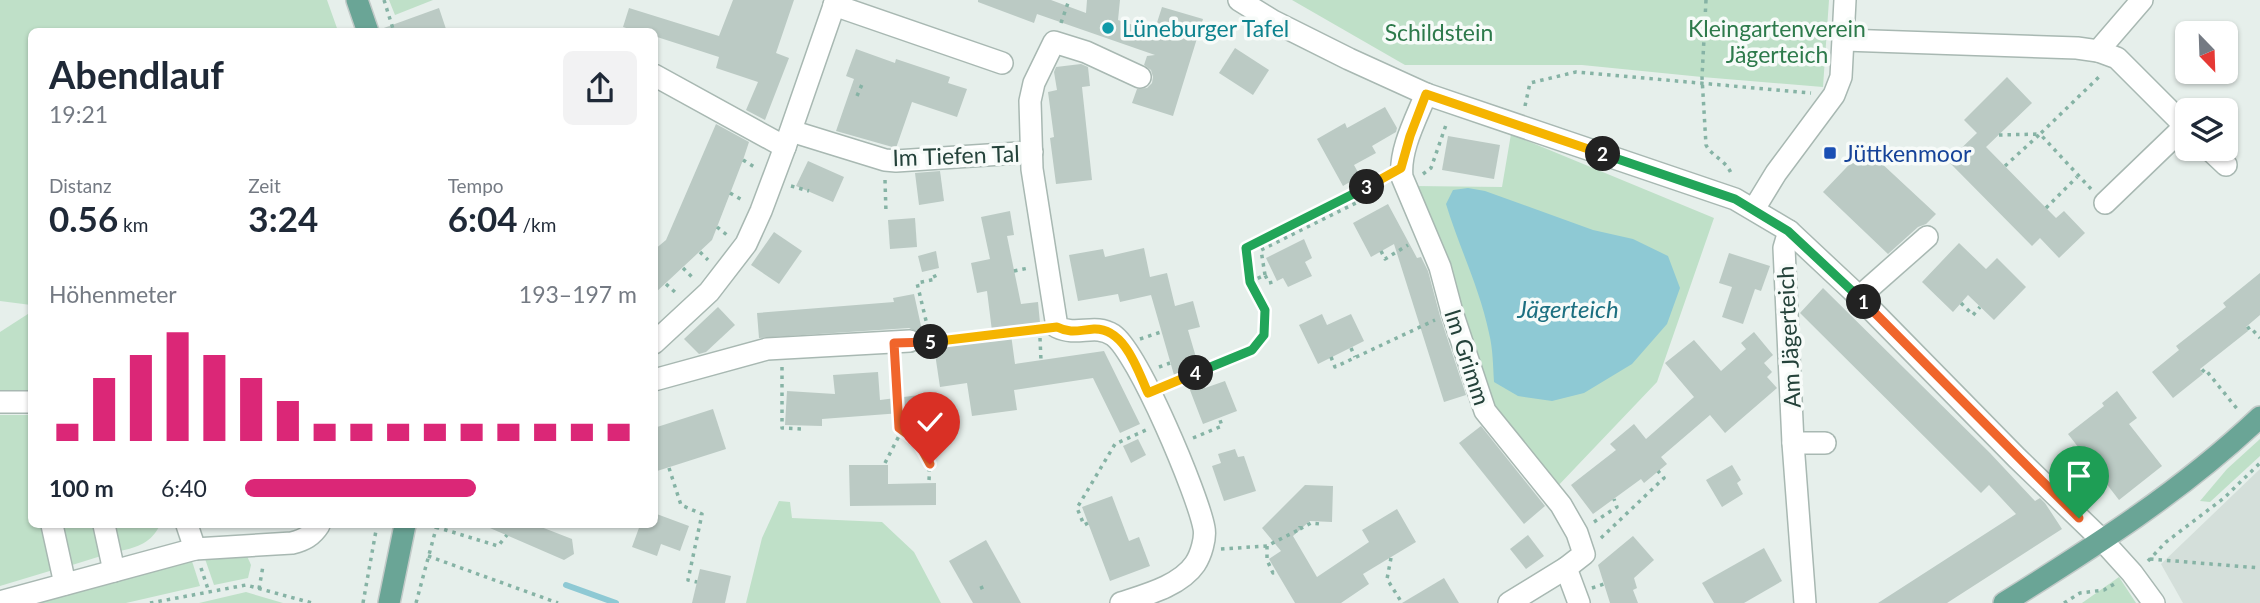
<!DOCTYPE html>
<html lang="de">
<head>
<meta charset="utf-8">
<style>
  :root { --surface:#fff; --page:#f2f2f3; --text:#1f2937; --muted:#747a83; --accent:#db2777 }
  body { margin:0; font-family:Lato,sans-serif; background:var(--page); color:var(--text); height:100vh; display:flex; flex-direction:column; font-size:26px; white-space:nowrap }
  * { box-sizing:border-box; margin:0 }
  p { font-size:23px; color:var(--muted) }
  .icon { flex:none; width:38px; height:38px; fill:none; stroke:currentColor; stroke-width:2; stroke-linecap:round; stroke-linejoin:round }
  .map { position:relative; flex:1; overflow:hidden }
  .sheet { position:absolute; left:28px; top:28px; width:630px; height:500px; display:flex; flex-direction:column; background:var(--surface); border-radius:10px; box-shadow:0 2px 5px #0004 }
  .sheet>* { flex:none }
  .needle { width:46px; rotate:157deg }
  .fabs { position:absolute; left:2175px; top:21px; display:grid; gap:14px }
  .fabs a { display:grid; place-items:center; width:63px; height:63px; border-radius:10px; background:var(--surface); box-shadow:0 2px 5px #0004; font-size:35px }
  .pin { position:absolute; display:grid; place-items:center; width:60px; height:60px; color:#fff; margin:-72px -30px; border-radius:50% 50% 50% 0; rotate:-45deg; box-shadow:0 0 7px #0007 }
  .pin .icon { rotate:45deg }
  .km { position:absolute; width:35px; height:35px; margin:-18px; border-radius:50%; background:#222; color:#fff; font-size:19px; line-height:35px; text-align:center }
  .round { display:grid; place-items:center; flex:none; width:74px; height:74px; border-radius:10px; background:var(--page) }
  .summary { display:flex; align-items:center; justify-content:space-between; height:119px; padding:0 21px }
  h1 { font-size:38px; font-weight:700; line-height:52px }
  .figures { display:grid; grid-template-columns:repeat(3,1fr); gap:10px; height:119px; padding:7px 21px }
  .figures div { display:grid; align-content:center }
  .figures b { font-size:35px; font-weight:700 }
  .figures small { font-size:19px; font-weight:400 }
  .figures p { font-size:19px }
  .chart { height:196px; padding:14px 21px }
  .chart p { display:flex; justify-content:space-between }
  .chart svg { width:100%; height:126px; margin-top:7px; stroke:var(--accent); stroke-width:6 }
  ul { padding:0 21px; list-style:none; font-size:23px }
  li { display:grid; grid-template-columns:112px 84px 1fr; align-items:center; height:52px }
  li i { height:18px; border-radius:9px; background:var(--accent) }
  .map>svg:first-child { display:block }
</style>
</head>
<body>
<div class="map">
<svg width="2260" height="603" viewBox="0 0 2260 603">
  <rect width="100%" height="100%" fill="#e6efeb"/>
  <path fill="#d4dfda" d="M2260,469V603H2183L2161,564Z"/>
  <g fill="#bfe0c8">
    <path d="M0,0H327L338,31L32,32L31,305L0,301Z"/>
    <path d="M389,0H433L395,15Z"/>
    <path d="M1292,0H1829L1823,87L1702,77L1582,65H1405Z"/>
    <path d="M1511,134L1714,218L1657,382L1555,489L1488,408L1414,186L1502,187Z"/>
    <path d="M31,312V392H0V332Z"/>
    <path d="M0,415H31L32,525H43L53,570L0,586Z"/>
    <path d="M2260,439V456L2210,502L2200,501L2227,469Z"/>
    <path d="M779,501L790,502L792,518L882,522L914,552L941,603H746L762,538Z"/>
    <path d="M60,525H94L101,556L69,566Z"/>
    <path d="M115,525H160C151,543 138,547 120,551Z"/>
    <path d="M203,553L247,556L251,565L248,578L214,585Z"/>
    <path d="M190,555L200,586L126,603H16Z"/>
    <path d="M2119,577L2136,603H2082Z"/>
    <path d="M246,592L283,603H199Z"/>
  </g>
  <path fill="#8ec9d4" d="M1468,188L1485,191L1593,230L1633,239L1668,256L1680,288L1667,324L1632,364L1584,393L1552,401L1518,396L1494,382C1493,366 1493,349 1489,333C1480,289 1459,247 1446,204L1453,190Z"/>
  <g fill="none" stroke-linecap="round" stroke-linejoin="round">
    <path stroke="#8ec9d4" stroke-width="6" d="M566,585L616,603"/>
  </g>
  <g fill="#bbcac4">
    <path d="M733,0H794L776,53L789,58L765,120L746,110L758,82L716,68L719,57L654,36V32H639L623,27L629,8L719,36Z"/>
    <path d="M978,0H1051L1086,13L1087,0H1120L1118,20L1154,32L1162,7L1203,19L1173,116L1132,103L1137,89L1147,88L1152,83L1153,77L1151,70L1144,65L1147,56L1155,55L1037,14L1034,23L978,2Z"/>
    <path d="M439,8L447,32H381V29Z"/>
    <path d="M1235,48L1269,70L1253,95L1219,73Z"/>
    <path d="M856,49L895,63L896,59L950,77L948,83L967,89L957,117L912,102L896,148L836,131L854,79L846,76Z"/>
    <path d="M1081,64L1088,67L1090,86L1082,87L1092,180L1056,184L1050,138L1054,137L1048,92L1057,90L1054,72L1056,67Z"/>
    <path d="M2007,77L2032,103L1986,147L2056,218L2064,211L2085,233L2059,258L2040,238L2032,246L1948,161L1977,133L1964,120Z"/>
    <path d="M1385,107L1397,128L1396,132L1372,146L1376,153L1354,165L1360,176L1343,186L1317,139L1345,123L1347,128Z"/>
    <path d="M716,124L749,142L743,160L712,240L654,294V250L666,240Z"/>
    <path d="M1448,136L1500,145L1494,179L1442,170Z"/>
    <path d="M1865,148L1936,214L1926,224L1918,227L1888,254L1823,192Z"/>
    <path d="M808,161L844,177L833,202L796,186Z"/>
    <path d="M940,171L944,201L919,205L915,173Z"/>
    <path d="M1388,204L1417,258L1421,257L1428,271L1440,316L1466,395L1444,402L1394,244L1371,257L1353,223Z"/>
    <path d="M1010,211L1014,235L1007,236L1021,304L1038,302L1040,323L1010,327L1015,364L1104,351L1140,424L1120,433L1093,378L1014,390L1017,410L972,416L967,383L940,387L934,347L993,339L987,291L977,293L971,263L990,259L981,217Z"/>
    <path d="M915,218L917,247L890,249L888,220Z"/>
    <path d="M774,232L802,251L779,284L751,265Z"/>
    <path d="M1304,239L1312,258L1305,262L1312,276L1288,287L1283,278L1277,281L1266,258Z"/>
    <path d="M1959,243L1986,269L1997,258L2026,287L1994,320L1968,295L1953,312L1922,282Z"/>
    <path d="M1144,248L1150,277L1167,273L1175,306L1193,301L1200,327L1188,330L1205,388L1225,381L1237,411L1203,424L1183,372L1174,375L1151,295L1120,302L1118,294L1078,301L1069,255L1103,249L1105,257Z"/>
    <path d="M936,251L939,268L922,272L918,256Z"/>
    <path d="M1729,253L1770,266L1761,291L1755,289L1743,324L1722,317L1732,287L1719,283Z"/>
    <path d="M2260,273V315L2246,327L2248,331L2200,369L2203,374L2173,398L2152,372L2179,350L2176,346L2226,307L2223,303Z"/>
    <path d="M1823,288L1990,453L2035,501L2040,498L2045,503L2062,529L1947,603H1878L2016,514L1989,485L1981,493L1800,313Z"/>
    <path d="M914,294L923,335L909,328L759,338L757,313L894,302L893,298Z"/>
    <path d="M718,307L735,325L706,352L699,354L684,339Z"/>
    <path d="M1322,314L1327,325L1351,314L1364,341L1318,364L1299,325Z"/>
    <path d="M1754,332L1773,355L1764,363L1772,372L1767,377L1777,388L1725,433L1710,415L1661,457L1667,464L1644,483L1641,479L1593,514L1571,485L1616,450L1610,444L1634,424L1646,439L1694,397L1665,363L1694,340L1721,371L1746,349L1741,343Z"/>
    <path d="M878,372L880,400L935,393L938,413L902,418L901,413L822,419V426L785,425L787,391L835,394L833,375Z"/>
    <path d="M2117,391L2137,418L2129,424L2162,466L2119,500L2068,434L2104,406L2102,403Z"/>
    <path d="M713,409L726,449L654,472V428Z"/>
    <path d="M1481,426L1545,506L1524,524L1459,443Z"/>
    <path d="M1138,439L1146,455L1131,463L1123,446Z"/>
    <path d="M1235,449L1238,457L1244,456L1256,491L1224,501L1212,466L1221,463L1218,454Z"/>
    <path d="M849,465H888V484L936,483V505L850,506Z"/>
    <path d="M1732,465L1741,480L1737,483L1743,494L1722,507L1706,480Z"/>
    <path d="M1305,485L1333,486L1332,522L1310,521L1293,536L1317,577L1369,542L1362,530L1397,509L1416,542L1363,574L1369,584L1341,603H1295L1269,559L1281,551L1262,528Z"/>
    <path d="M1112,496L1129,541L1139,537L1150,566L1110,581L1082,507Z"/>
    <path d="M654,513L689,526L680,551L661,544L657,556L632,547L640,525H654Z"/>
    <path d="M483,525H536L572,539L574,554L564,560Z"/>
    <path d="M1528,535L1544,556L1526,569L1510,549Z"/>
    <path d="M1633,536L1654,560L1634,578L1637,588L1633,590L1638,603H1610L1598,565Z"/>
    <path d="M986,540L1021,603H973L949,561Z"/>
    <path d="M1764,548L1782,581L1744,603H1714L1702,583Z"/>
    <path d="M700,569L731,576L725,603H692Z"/>
    <path d="M1444,578L1459,603H1402Z"/>
  </g>
  <g fill="none" stroke-linecap="round" stroke-linejoin="round">
    <g stroke="#a8b8b2" stroke-width="24">
      <g id="minor">
        <path d="M1239,0L1273,21L1349,59L1426,94L1735,199L1789,231L1852,290L2017,458L2103,541L2132,573L2154,603"/>
        <path d="M834,5L1002,63"/>
        <path d="M1844,40L2077,48L2098,51L2142,0"/>
        <path d="M2098,51L2117,58L2185,126L2105,203"/>
        <path d="M654,75L785,147"/>
        <path d="M1426,94C1416,119 1399,150 1402,177L1440,267L1452,312L1485,411L1561,505L1577,533L1584,554L1566,568L1509,603"/>
        <path d="M791,131L885,160L896,161L1032,152"/>
        <path d="M2209,149L2226,165"/>
        <path d="M1754,209L1776,173L1834,95L1841,77L1845,0"/>
        <path d="M1789,231L1784,248L1793,443L1805,603"/>
        <path d="M1859,297L1927,237"/>
        <path d="M654,343L709,292L746,244L761,211L785,147L836,0"/>
        <path d="M654,380L767,349L910,341"/>
        <path d="M0,402H32"/>
        <path d="M1793,443H1825"/>
        <path d="M52,525L65,584"/>
        <path d="M104,525L114,571"/>
        <path d="M187,525L195,549"/>
        <path d="M1566,568L1579,603"/>
        <path d="M0,602L195,549L292,543C304,540 312,536 319,525"/>
        <path d="M1121,603C1145,595 1180,586 1195,564C1201,555 1206,538 1204,528C1198,495 1138,352 1113,335C1094,323 1078,337 1057,327L1032,169L1030,101L1034,83L1054,42L1086,52L1140,77"/>
      </g>
    </g>
    <g stroke="#c2cac8" stroke-width="24">
      <g id="major">
        <path d="M357,0L368,32"/>
        <path d="M389,603L405,525"/>
        <path d="M2004,603C2095,546 2182,491 2260,417"/>
      </g>
    </g>
    <g stroke="#86b3a5" stroke-width="3.5" stroke-dasharray="3.5 5" stroke-linecap="butt">
      <path d="M384,0L394,32"/>
      <path d="M1706,0L1702,77L1706,145C1712,157 1728,161 1732,176"/>
      <path d="M1061,23L1069,0"/>
      <path d="M857,96L863,82"/>
      <path d="M1525,106L1530,83L1576,72L1811,93"/>
      <path d="M1999,135L2040,134L2005,166"/>
      <path d="M743,160L756,168"/>
      <path d="M1423,174L1431,168L1447,122"/>
      <path d="M885,180L886,213"/>
      <path d="M791,186L809,191"/>
      <path d="M2091,189L2040,134L2101,75"/>
      <path d="M730,193L744,201"/>
      <path d="M2046,208L2077,177"/>
      <path d="M717,227L727,235"/>
      <path d="M1381,251L1385,259L1408,245"/>
      <path d="M700,252L708,260"/>
      <path d="M683,268L694,279"/>
      <path d="M1014,271L1029,268"/>
      <path d="M1265,275L1261,250L1370,196L1368,191L1384,183"/>
      <path d="M1250,282L1265,275L1269,283L1277,281"/>
      <path d="M666,284L677,294"/>
      <path d="M1961,303L1973,315L1980,307"/>
      <path d="M928,329L917,283L936,279L932,270"/>
      <path d="M2247,329L2250,327L2260,338"/>
      <path d="M1040,338L1041,361"/>
      <path d="M1140,339L1161,332"/>
      <path d="M930,342L1037,329"/>
      <path d="M1351,348L1355,357"/>
      <path d="M1331,357L1335,367L1435,320"/>
      <path d="M895,361L899,428C920,442 931,454 929,480"/>
      <path d="M782,367V428L802,429V426"/>
      <path d="M1159,367L1170,363"/>
      <path d="M2202,372L2205,369L2238,410"/>
      <path d="M1167,385L1252,350L1263,335L1265,310L1250,282L1246,248L1384,178"/>
      <path d="M1193,438L1222,426L1219,417"/>
      <path d="M885,463L902,430"/>
      <path d="M669,468L681,505L702,514L688,580L697,582"/>
      <path d="M1594,522L1617,507L1614,499"/>
      <path d="M1088,523L1084,525L1077,508L1115,444L1146,430"/>
      <path d="M436,527L498,546L507,535"/>
      <path d="M1300,529L1311,523L1320,524V521"/>
      <path d="M1601,538L1664,478L1658,471"/>
      <path d="M1267,546V560L1273,573L1276,571"/>
      <path d="M1221,549L1267,546L1300,529V526"/>
      <path d="M428,556L558,603"/>
      <path d="M1391,558L1387,579L1402,603"/>
      <path d="M2150,559L2260,568"/>
      <path d="M2148,561L2166,542L2224,498L2260,463"/>
      <path d="M201,568L209,592"/>
      <path d="M981,586L984,593"/>
      <path d="M1592,588L1604,584"/>
      <path d="M259,589L263,566"/>
      <path d="M150,603L246,585L312,603"/>
      <path d="M363,603L377,525"/>
      <path d="M416,603L437,525"/>
      <path d="M2064,603L2080,593L2104,590L2116,583"/>
    </g>
    <use href="#minor" stroke="#fff" stroke-width="21"/>
    <use href="#major" stroke="#6aa596" stroke-width="21"/>
  </g>
  <g fill="none" stroke-linecap="round" stroke-linejoin="round">
    <g stroke="#fff" stroke-width="14">
      <path id="split-1" d="M1864,302L2079,518"/>
    </g>
    <g stroke="#fff" stroke-width="14">
      <path id="split-2" d="M1603,154L1735,199L1788,231L1864,302"/>
    </g>
    <g stroke="#fff" stroke-width="14">
      <path id="split-3" d="M1367,187L1401,168L1410,136L1426,94L1603,154"/>
    </g>
    <g stroke="#fff" stroke-width="14">
      <path id="split-4" d="M1196,373L1252,350L1264,335L1265,310L1250,282L1246,248L1367,187"/>
    </g>
    <g stroke="#fff" stroke-width="14">
      <path id="split-5" d="M931,342L1057,327C1071,334 1079,330 1094,329C1125,328 1138,371 1148,393L1196,373"/>
    </g>
    <g stroke="#fff" stroke-width="14">
      <path id="split-6" d="M930,464L918,442L899,428L894,343L931,342"/>
    </g>
    <use href="#split-1" stroke="#f0652b" stroke-width="9"/>
    <use href="#split-2" stroke="#22a559" stroke-width="9"/>
    <use href="#split-3" stroke="#f5b400" stroke-width="9"/>
    <use href="#split-4" stroke="#22a559" stroke-width="9"/>
    <use href="#split-5" stroke="#f5b400" stroke-width="9"/>
    <use href="#split-6" stroke="#f0652b" stroke-width="9"/>
  </g>
  <circle fill="#0f9aa8" stroke="#f7fbf9" stroke-width="2.5" cx="1108" cy="28" r="7"/>
  <rect fill="#1a4fb4" stroke="#f7fbf9" stroke-width="2.5" x="1823" y="146" width="14" height="14" rx="3.5"/>
  <g text-anchor="middle" dominant-baseline="central" stroke-width="7" stroke-linejoin="round" paint-order="stroke">
    <g font-size="23" fill="#0d838f" stroke="#f7fbf9" text-anchor="start">
      <text x="1122" y="28">Lüneburger Tafel</text>
    </g>
    <g font-size="23" fill="#2d7a4b" stroke="#f7fbf9">
      <text x="1777" y="28">Kleingartenverein<tspan x="1777" dy="26">Jägerteich</tspan></text>
      <text x="1439" y="32">Schildstein</text>
    </g>
    <g font-size="23" fill="#164399" stroke="#f7fbf9" text-anchor="start">
      <text x="1844" y="153">Jüttkenmoor</text>
    </g>
    <g font-size="23" fill="#24423a" stroke="#f7fbf9">
      <text transform="translate(956 155) rotate(-2)">Im Tiefen Tal</text>
      <text transform="translate(1788 337) rotate(-93)">Am Jägerteich</text>
      <text transform="translate(1468 357) rotate(72)">Im Grimm</text>
    </g>
    <g font-size="24" font-style="italic" fill="#1c6f80" stroke="#f7fbf9">
      <text x="1568" y="308">Jägerteich</text>
    </g>
  </g>
</svg>
<div class="fabs">
<a><svg class="needle" viewBox="-14 -14 28 28"><path d="M0-13l5 13h-10z" fill="#e53935"/><path d="M0 13l5-13h-10z" fill="#747a83"/></svg></a>
<a><svg class="icon" aria-label="layers" viewBox="0 0 24 24"><path d="M12 4l9 5-9 5-9-5zM3 14l9 5 9-5"/></svg></a>
</div>
<div class="pin" style="left:2079px;top:518px;background:#1e9e55"><svg class="icon" aria-label="arrive" viewBox="0 0 24 24"><path d="M6 21V4h12l-3 4 3 4H6"/></svg></div>
<div class="pin" style="left:930px;top:464px;background:#d93025"><svg class="icon" aria-label="check" viewBox="0 0 24 24"><path d="M5 12l5 5 9-10"/></svg></div>
<b class="km" style="left:1864px;top:302px">1</b>
<b class="km" style="left:1603px;top:154px">2</b>
<b class="km" style="left:1367px;top:187px">3</b>
<b class="km" style="left:1196px;top:373px">4</b>
<b class="km" style="left:931px;top:342px">5</b>
<section class="sheet">
<div class="summary"><div><h1>Abendlauf</h1><p>19:21</p></div><a class="round"><svg class="icon" aria-label="share" viewBox="0 0 24 24"><path d="M12 15V3M7 8l5-5 5 5M5 13v7h14v-7"/></svg></a></div>
<div class="figures">
<div><p>Distanz</p><b>0.56<small> km</small></b></div>
<div><p>Zeit</p><b>3:24</b></div>
<div><p>Tempo</p><b>6:04<small> /km</small></b></div>
</div>
<div class="chart"><p><span>Höhenmeter</span>193–197 m</p>
<svg viewBox="0 0 160 44" preserveAspectRatio="none"><path d="M5 44V38M15 44V22M25 44V14M35 44V6M45 44V14M55 44V22M65 44V30M75 44V38M85 44V38M95 44V38M105 44V38M115 44V38M125 44V38M135 44V38M145 44V38M155 44V38"/></svg>
</div>
<ul>
<li><b>100 m</b>6:40<i style="width:59%"></i></li>
</ul>
</section>
</div>
</body>
</html>
